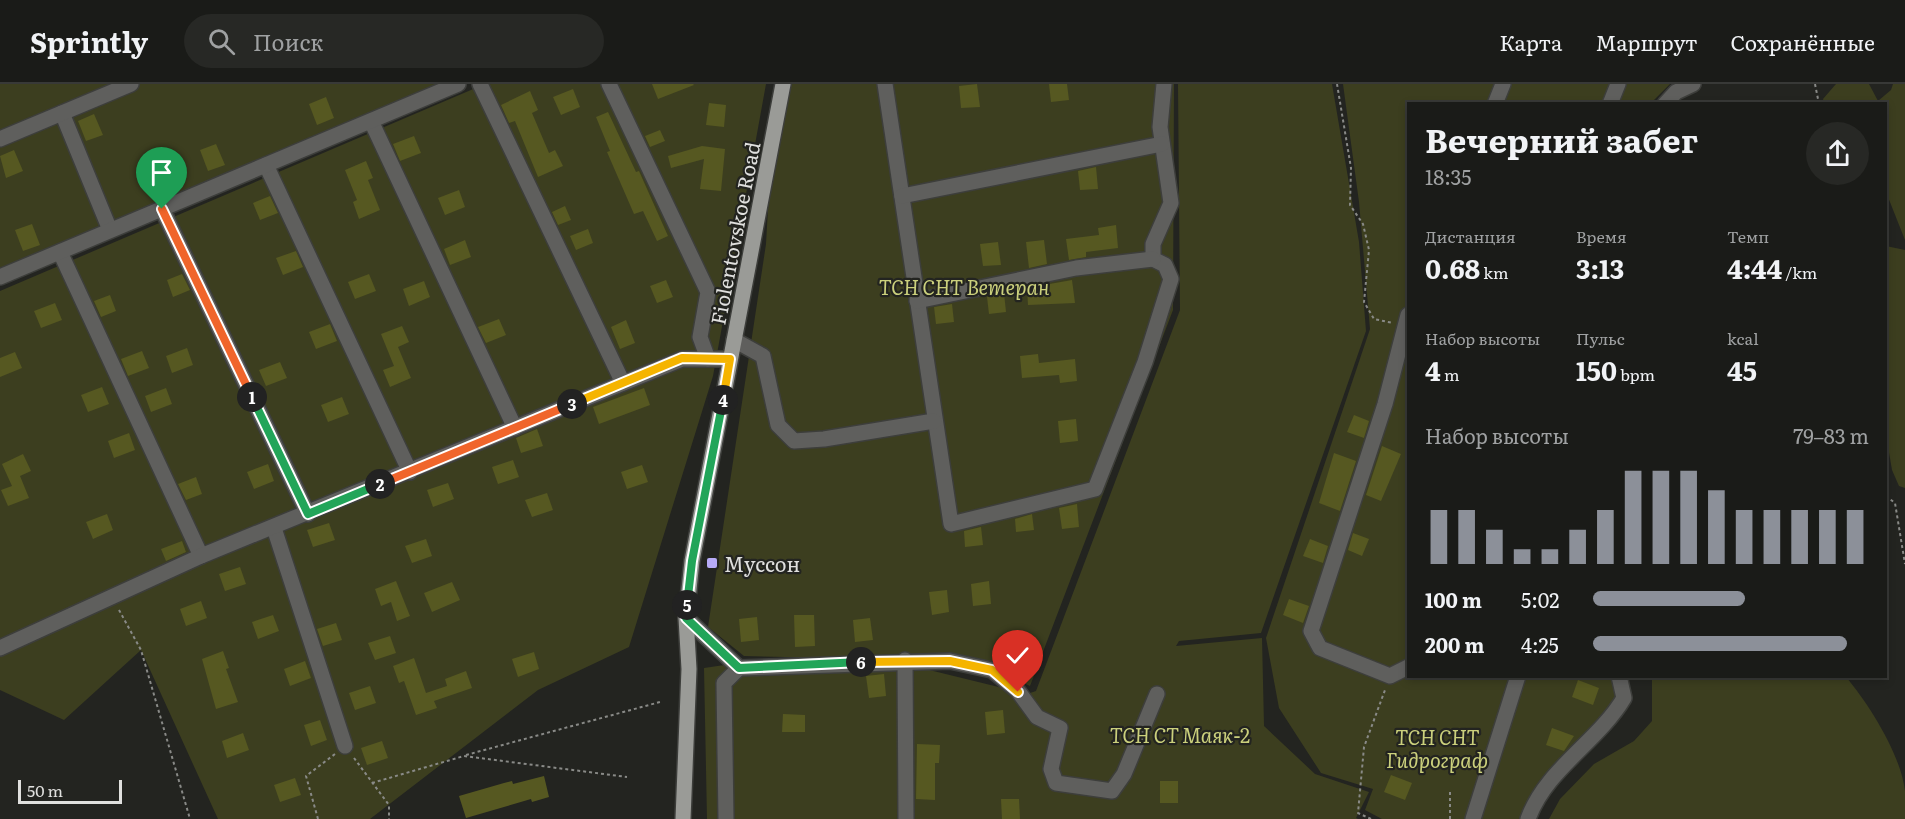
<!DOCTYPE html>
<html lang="ru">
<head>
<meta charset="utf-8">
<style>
  :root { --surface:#1a1b18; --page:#272825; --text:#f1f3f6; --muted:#9fa1a2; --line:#383937; --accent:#8c9099 }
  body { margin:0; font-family:Literata,serif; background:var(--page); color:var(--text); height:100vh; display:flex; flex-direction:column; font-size:22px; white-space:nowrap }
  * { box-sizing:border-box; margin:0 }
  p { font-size:20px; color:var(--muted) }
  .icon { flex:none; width:33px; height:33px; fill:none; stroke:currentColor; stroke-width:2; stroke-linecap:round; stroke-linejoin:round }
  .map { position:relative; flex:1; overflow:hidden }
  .sheet { position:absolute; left:1407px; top:18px; width:480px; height:576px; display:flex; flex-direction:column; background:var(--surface); border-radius:0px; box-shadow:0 3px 9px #0003,0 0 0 2px var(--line) }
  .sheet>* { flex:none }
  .scale { position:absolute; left:18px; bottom:15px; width:104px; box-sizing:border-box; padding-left:6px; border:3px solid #e0e0de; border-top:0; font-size:16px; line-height:21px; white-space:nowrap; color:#e0e0de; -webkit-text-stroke:4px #232420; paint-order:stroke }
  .pin { position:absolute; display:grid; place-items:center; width:51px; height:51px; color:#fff; margin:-62px -26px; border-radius:50% 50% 50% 0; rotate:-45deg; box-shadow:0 0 6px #0007 }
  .pin .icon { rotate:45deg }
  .km { position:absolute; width:30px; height:30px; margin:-15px; border-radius:50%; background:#222; color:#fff; font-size:16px; line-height:30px; text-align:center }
  .round { display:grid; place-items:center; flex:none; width:63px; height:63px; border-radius:32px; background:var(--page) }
  .head { display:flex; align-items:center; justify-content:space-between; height:102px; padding:0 18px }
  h1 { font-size:33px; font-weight:700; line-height:45px }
  .metrics { display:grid; grid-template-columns:repeat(3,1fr); gap:9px; height:102px; padding:6px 18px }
  .metrics div { display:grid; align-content:center }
  .metrics b { font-size:26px; font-weight:700 }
  .metrics small { font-size:16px; font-weight:400 }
  .metrics p { font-size:16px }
  .chart { height:168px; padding:12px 18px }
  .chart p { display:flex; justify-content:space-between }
  .chart svg { width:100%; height:108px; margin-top:6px; stroke:var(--accent); stroke-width:6 }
  ul { padding:0 18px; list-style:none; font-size:20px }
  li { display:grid; grid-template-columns:96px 72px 1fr; align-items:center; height:45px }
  li i { height:15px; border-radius:8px; background:var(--accent) }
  header { display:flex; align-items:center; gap:36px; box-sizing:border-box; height:84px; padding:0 30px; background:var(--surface); border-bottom:2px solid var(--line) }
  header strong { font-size:28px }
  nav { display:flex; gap:33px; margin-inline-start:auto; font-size:21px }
  .search { width:420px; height:54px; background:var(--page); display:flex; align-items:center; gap:15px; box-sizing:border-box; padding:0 21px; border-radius:33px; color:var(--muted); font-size:22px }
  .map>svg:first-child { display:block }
</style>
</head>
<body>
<header>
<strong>Sprintly</strong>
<div class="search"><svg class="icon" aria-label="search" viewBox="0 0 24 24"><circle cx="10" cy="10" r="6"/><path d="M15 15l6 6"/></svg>Поиск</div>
<nav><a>Карта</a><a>Маршрут</a><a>Сохранённые</a></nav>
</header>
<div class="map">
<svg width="1905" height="735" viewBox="0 0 1905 735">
  <rect width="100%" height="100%" fill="#232420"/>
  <g fill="#3c3e1f">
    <path d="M0,0H448L0,185Z"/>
    <path d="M485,0H766L713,292L629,563L538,606L370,735H218L141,566L64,636L0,606V207Z"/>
    <path d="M775,0H1174L1173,226L1030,602L976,577L744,572L708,543L766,160Z"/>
    <path d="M1178,0H1332L1359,158L1366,247L1261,549L1179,557L1176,562L1262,554L1264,642L1315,690L1369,708L1356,734L1358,735H707L704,584L745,578L917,583L1027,610L1036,607L1180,226Z"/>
    <path d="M1343,0H1495L1487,19L1408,20V592L1626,593L1630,617L1540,720L1534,735H1382L1365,726L1373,705L1321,689L1279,624L1266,554L1370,245L1359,118Z"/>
    <path d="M1511,0H1670L1651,19L1502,20Z"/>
    <path d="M1836,0H1869L1878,17L1891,6L1893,0H1905V156L1886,108V20L1824,19L1823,15Z"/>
    <path d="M1886,162L1905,166V404L1899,402L1892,386L1886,351Z"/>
    <path d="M1652,593H1846C1869,620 1901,671 1905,707C1905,716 1905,726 1905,735H1549L1560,715L1594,680L1634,657L1652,637Z"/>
  </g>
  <g fill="#565821">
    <path d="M652,0H693L694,1L658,15Z"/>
    <path d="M977,0L980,23L961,24L959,2Z"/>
    <path d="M1049,0H1067L1069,16L1051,18Z"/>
    <path d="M573,5L580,23L561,31L553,13Z"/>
    <path d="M530,7L538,26L532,29L549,69L555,66L563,82L538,93L515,37L509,39L501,21Z"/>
    <path d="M326,13L334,34L317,41L309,20Z"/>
    <path d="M709,19L726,21L724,43L706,41Z"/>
    <path d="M608,28L636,88L639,87L668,152L657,157L643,127L634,130L607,68L610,67L596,33Z"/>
    <path d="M94,30L103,51L86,57L78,37Z"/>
    <path d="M660,46L665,57L650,63L645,52Z"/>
    <path d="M414,52L421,69L400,77L393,60Z"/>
    <path d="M216,60L225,81L208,87L200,66Z"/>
    <path d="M702,62L725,65L721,107L700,105L704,75L671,84L668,72Z"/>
    <path d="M14,66L23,87L6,94L0,72Z"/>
    <path d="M366,77L373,94L368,96L380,126L359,135L353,118L357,116L345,86Z"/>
    <path d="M156,78L164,99L148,105L139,85Z"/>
    <path d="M1096,83L1098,105L1080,106L1078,87Z"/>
    <path d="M459,106L465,123L445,131L438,114Z"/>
    <path d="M270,112L278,129L260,136L253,119Z"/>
    <path d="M565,122L571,136L558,141L552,128Z"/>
    <path d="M32,140L40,161L23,167L15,146Z"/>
    <path d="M1116,141L1118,164L1086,168V173L1069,176L1066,155L1099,151L1098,144Z"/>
    <path d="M588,145L593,159L576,166L570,152Z"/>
    <path d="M465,156L471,173L450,181L444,165Z"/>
    <path d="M1044,156L1047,180L1029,184L1026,158Z"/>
    <path d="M998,158L1001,181L983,182L980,160Z"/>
    <path d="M296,167L303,183L283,191L276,174Z"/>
    <path d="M182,190L190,206L173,213L167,196Z"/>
    <path d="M369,190L376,207L355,215L348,198Z"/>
    <path d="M666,196L673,213L657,219L650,202Z"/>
    <path d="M1072,196L1075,219L1028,221L1027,204Z"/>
    <path d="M424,197L430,213L409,222L403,205Z"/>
    <path d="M1004,209L1006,228L989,230L987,213Z"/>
    <path d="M110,211L116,227L101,233L94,217Z"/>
    <path d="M55,219L62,236L41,244L34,227Z"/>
    <path d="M952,220L954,238L936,240L934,223Z"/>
    <path d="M499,235L506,251L486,259L478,243Z"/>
    <path d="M626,236L635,259L620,265L611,243Z"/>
    <path d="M330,240L337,257L316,265L309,248Z"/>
    <path d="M402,242L409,258L398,263L411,294L390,303L383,286L394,282L381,250Z"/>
    <path d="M187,264L193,281L172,289L166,272Z"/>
    <path d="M142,267L149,284L128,292L121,275Z"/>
    <path d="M15,268L22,284L0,293V274Z"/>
    <path d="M1038,270L1039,279L1075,275L1077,297L1060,299L1059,291L1022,294L1020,272Z"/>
    <path d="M280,278L287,294L266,302L259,286Z"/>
    <path d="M102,303L109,320L88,328L81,311Z"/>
    <path d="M166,304L172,320L151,328L145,312Z"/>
    <path d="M644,304L650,321L599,340L593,323Z"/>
    <path d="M342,313L349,330L328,338L321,321Z"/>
    <path d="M1354,331L1369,337L1364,354L1347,348Z"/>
    <path d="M1076,335L1078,357L1060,359L1058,337Z"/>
    <path d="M537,345L543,362L521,369L516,354Z"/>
    <path d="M129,349L135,366L114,374L108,357Z"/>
    <path d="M1382,362L1401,370L1381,417L1366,411Z"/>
    <path d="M1334,369L1356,377L1340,427L1319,419Z"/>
    <path d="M23,370L31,387L20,392L29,414L8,422L1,406L12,402L2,380Z"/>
    <path d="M513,376L519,393L498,400L492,383Z"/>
    <path d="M268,380L274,397L254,405L247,388Z"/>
    <path d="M642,381L648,398L627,405L621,388Z"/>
    <path d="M196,393L202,410L186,416L178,400Z"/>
    <path d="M448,399L454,415L433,423L427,406Z"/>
    <path d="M547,409L553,426L532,433L525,416Z"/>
    <path d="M1077,420L1079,443L1062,445L1059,424Z"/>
    <path d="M107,430L113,446L93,455L86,438Z"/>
    <path d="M1032,430L1034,446L1016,448L1015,435Z"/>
    <path d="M329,439L335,456L313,463L307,446Z"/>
    <path d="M981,443L983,461L965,463L964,447Z"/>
    <path d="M1353,449L1369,455L1362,472L1348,466Z"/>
    <path d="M426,455L432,472L412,479L405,462Z"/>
    <path d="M1310,455L1328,462L1323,479L1303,472Z"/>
    <path d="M182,457L186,468L166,477L161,465Z"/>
    <path d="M240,483L246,500L225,507L219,490Z"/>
    <path d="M396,497L410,532L397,537L391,518L381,522L375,505Z"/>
    <path d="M989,497L991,520L973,522L971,500Z"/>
    <path d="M452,498L460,516L432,528L424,509Z"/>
    <path d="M947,506L949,528L932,531L929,508Z"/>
    <path d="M1289,515L1309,522L1303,539L1283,531Z"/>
    <path d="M201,517L207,534L186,542L180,525Z"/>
    <path d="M273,531L279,547L258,555L252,538Z"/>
    <path d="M794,531H814L815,562L795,563Z"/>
    <path d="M757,533L759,556L741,558L739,535Z"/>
    <path d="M870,534L873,556L855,558L853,536Z"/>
    <path d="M336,539L342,556L323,562L317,545Z"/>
    <path d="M390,552L396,569L375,576L368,559Z"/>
    <path d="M223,567L229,584L226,585L238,618L216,625L202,575Z"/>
    <path d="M534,568L539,585L518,593L512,575Z"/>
    <path d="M414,574L426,609L447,602L445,595L466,587L472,604L434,617L437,624L416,631L404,597L399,599L393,582Z"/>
    <path d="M305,577L311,594L290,602L284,585Z"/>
    <path d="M884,590L886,612L869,614L866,592Z"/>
    <path d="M1578,596L1599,604L1593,621L1572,613Z"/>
    <path d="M370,602L376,619L355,626L349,609Z"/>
    <path d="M1003,626L1005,649L987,651L985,628Z"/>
    <path d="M783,630L805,631V648H782Z"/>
    <path d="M320,636L327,656L311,662L304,641Z"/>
    <path d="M1552,644L1574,652L1564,667L1546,661Z"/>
    <path d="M243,649L249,666L227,674L222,657Z"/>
    <path d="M382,657L388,674L367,681L361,664Z"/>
    <path d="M917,660L940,661L939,679H935V716L916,715Z"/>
    <path d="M1391,691L1412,699L1405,716L1384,708Z"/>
    <path d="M544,692L549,713L532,718L531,715L466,734L459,712L504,699L512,697L513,700Z"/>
    <path d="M295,694L301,711L280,718L274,701Z"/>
    <rect x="1160" y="697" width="18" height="22"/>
    <path d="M1001,715H1019L1020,735H1002Z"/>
  </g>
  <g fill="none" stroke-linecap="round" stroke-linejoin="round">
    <g stroke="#3d3e3b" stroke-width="18">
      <g id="minor">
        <path d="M480,0L623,299"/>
        <path d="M609,0L708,208L700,253L708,275"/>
        <path d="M885,0L951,440L1095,405L1145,278L1171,195L1165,181L1153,175V160L1171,119L1160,43L1164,0"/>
        <path d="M1495,20L1503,0"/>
        <path d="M1610,20L1618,0"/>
        <path d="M1665,20L1676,8L1693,0"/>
        <path d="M62,29L110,146"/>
        <path d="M371,37L515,344"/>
        <path d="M0,55L131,0"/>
        <path d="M266,81L410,388"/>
        <path d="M902,112L1162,60"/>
        <path d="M162,125L308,430"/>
        <path d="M60,168L201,472"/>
        <path d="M0,193L458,0"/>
        <path d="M917,217L1076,184L1153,175"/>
        <path d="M1408,231L1385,320L1311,547L1320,564L1390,592L1408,583"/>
        <path d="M734,256L763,272L778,341L794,357L824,355L934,337"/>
        <path d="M274,444L345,662"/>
        <path d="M686,534L739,584L950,577L992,586L1018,607L1037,633L1060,644L1051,685L1056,699L1112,707L1124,690L1157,610"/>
        <path d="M0,564L201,472L682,275H730"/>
        <path d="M905,576L906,735"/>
        <path d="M726,735L724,599L739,584"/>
        <path d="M1473,735L1518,592"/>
        <path d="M1528,735C1546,685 1597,659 1624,614L1619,592"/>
      </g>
    </g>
    <g stroke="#3d3e3b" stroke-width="18">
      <path id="major" d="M683,735L689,585L686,534L692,477L783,0"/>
    </g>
    <g stroke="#898a87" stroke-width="2" stroke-dasharray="3 3" stroke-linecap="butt">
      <path d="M1337,0L1351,84L1350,121L1363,140L1369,166L1364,218L1374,235L1393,239"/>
      <path d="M1815,0L1818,15L1816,20"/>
      <path d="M1886,412L1895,419L1905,480"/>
      <path d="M119,526L141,566L190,735"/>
      <path d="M466,671L660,618"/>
      <path d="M354,674L389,721V735"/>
      <path d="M372,699L464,672L627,693"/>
      <path d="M318,735L306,692L335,670"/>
      <path d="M1371,735L1358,729L1364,663L1385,606"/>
      <path d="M1450,735V706"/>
    </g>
    <use href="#minor" stroke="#5f5f5d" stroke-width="15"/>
    <use href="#major" stroke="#9a9b97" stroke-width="15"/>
  </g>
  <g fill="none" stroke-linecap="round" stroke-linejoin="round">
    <g stroke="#fff" stroke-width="12">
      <path id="split-1" d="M162,125L252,313"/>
    </g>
    <g stroke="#fff" stroke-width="12">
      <path id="split-2" d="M252,313L308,430L380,400"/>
    </g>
    <g stroke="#fff" stroke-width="12">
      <path id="split-3" d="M380,400L572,320"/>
    </g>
    <g stroke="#fff" stroke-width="12">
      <path id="split-4" d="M572,320L682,274L730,275L723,316"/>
    </g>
    <g stroke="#fff" stroke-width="12">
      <path id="split-5" d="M687,521L692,477L723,316"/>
    </g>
    <g stroke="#fff" stroke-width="12">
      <path id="split-6" d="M687,521L686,534L739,584L861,578"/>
    </g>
    <g stroke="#fff" stroke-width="12">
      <path id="split-7" d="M861,578L950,577L992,586L1018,608"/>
    </g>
    <use href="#split-1" stroke="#f0652b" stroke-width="8"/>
    <use href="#split-2" stroke="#22a559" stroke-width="8"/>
    <use href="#split-3" stroke="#f0652b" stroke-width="8"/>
    <use href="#split-4" stroke="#f5b400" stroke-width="8"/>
    <use href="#split-5" stroke="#22a559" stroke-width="8"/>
    <use href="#split-6" stroke="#22a559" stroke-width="8"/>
    <use href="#split-7" stroke="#f5b400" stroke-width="8"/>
  </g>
  <rect fill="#b7abf7" stroke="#232420" stroke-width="2" x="706" y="473" width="12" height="12" rx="3"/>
  <g text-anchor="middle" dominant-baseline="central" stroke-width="4.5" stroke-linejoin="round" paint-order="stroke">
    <g font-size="20" fill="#e0e0de" stroke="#232420">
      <text transform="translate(734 149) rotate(-79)">Fiolentovskoe Road</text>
    </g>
    <g font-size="20" font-style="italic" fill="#cbd07c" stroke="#232420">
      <text x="964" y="202">ТСН СНТ Ветеран</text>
      <text x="1180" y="650">ТСН СТ Маяк-2</text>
      <text x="1437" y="652">ТСН СНТ<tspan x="1437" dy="23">Гидрограф</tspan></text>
    </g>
    <g font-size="20" fill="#e0e0de" stroke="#232420" text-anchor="start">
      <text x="724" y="479">Муссон</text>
    </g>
  </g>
</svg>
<div class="scale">50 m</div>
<div class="pin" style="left:162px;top:125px;background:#1e9e55"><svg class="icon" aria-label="arrive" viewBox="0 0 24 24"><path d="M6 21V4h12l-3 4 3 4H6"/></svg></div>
<div class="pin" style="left:1018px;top:608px;background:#d93025"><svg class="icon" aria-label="check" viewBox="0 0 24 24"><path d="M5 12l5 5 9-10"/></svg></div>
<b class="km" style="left:252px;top:313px">1</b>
<b class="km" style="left:380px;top:400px">2</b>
<b class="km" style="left:572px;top:320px">3</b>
<b class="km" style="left:723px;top:316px">4</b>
<b class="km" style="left:687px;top:521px">5</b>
<b class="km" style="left:861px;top:578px">6</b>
<section class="sheet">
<div class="head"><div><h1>Вечерний забег</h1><p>18:35</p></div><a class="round"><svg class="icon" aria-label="share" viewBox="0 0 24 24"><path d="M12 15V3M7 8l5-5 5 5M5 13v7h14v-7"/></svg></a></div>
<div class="metrics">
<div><p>Дистанция</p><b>0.68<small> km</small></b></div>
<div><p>Время</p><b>3:13</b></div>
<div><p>Темп</p><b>4:44<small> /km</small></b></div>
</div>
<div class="metrics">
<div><p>Набор высоты</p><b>4<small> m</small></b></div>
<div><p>Пульс</p><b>150<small> bpm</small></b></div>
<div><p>kcal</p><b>45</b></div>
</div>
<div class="chart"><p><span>Набор высоты</span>79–83 m</p>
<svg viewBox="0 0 160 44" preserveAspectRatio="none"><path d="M5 44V22M15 44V22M25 44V30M35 44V38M45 44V38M55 44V30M65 44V22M75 44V6M85 44V6M95 44V6M105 44V14M115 44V22M125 44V22M135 44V22M145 44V22M155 44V22"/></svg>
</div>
<ul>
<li><b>100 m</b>5:02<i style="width:55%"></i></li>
<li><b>200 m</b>4:25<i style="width:92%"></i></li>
</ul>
</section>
</div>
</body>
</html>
